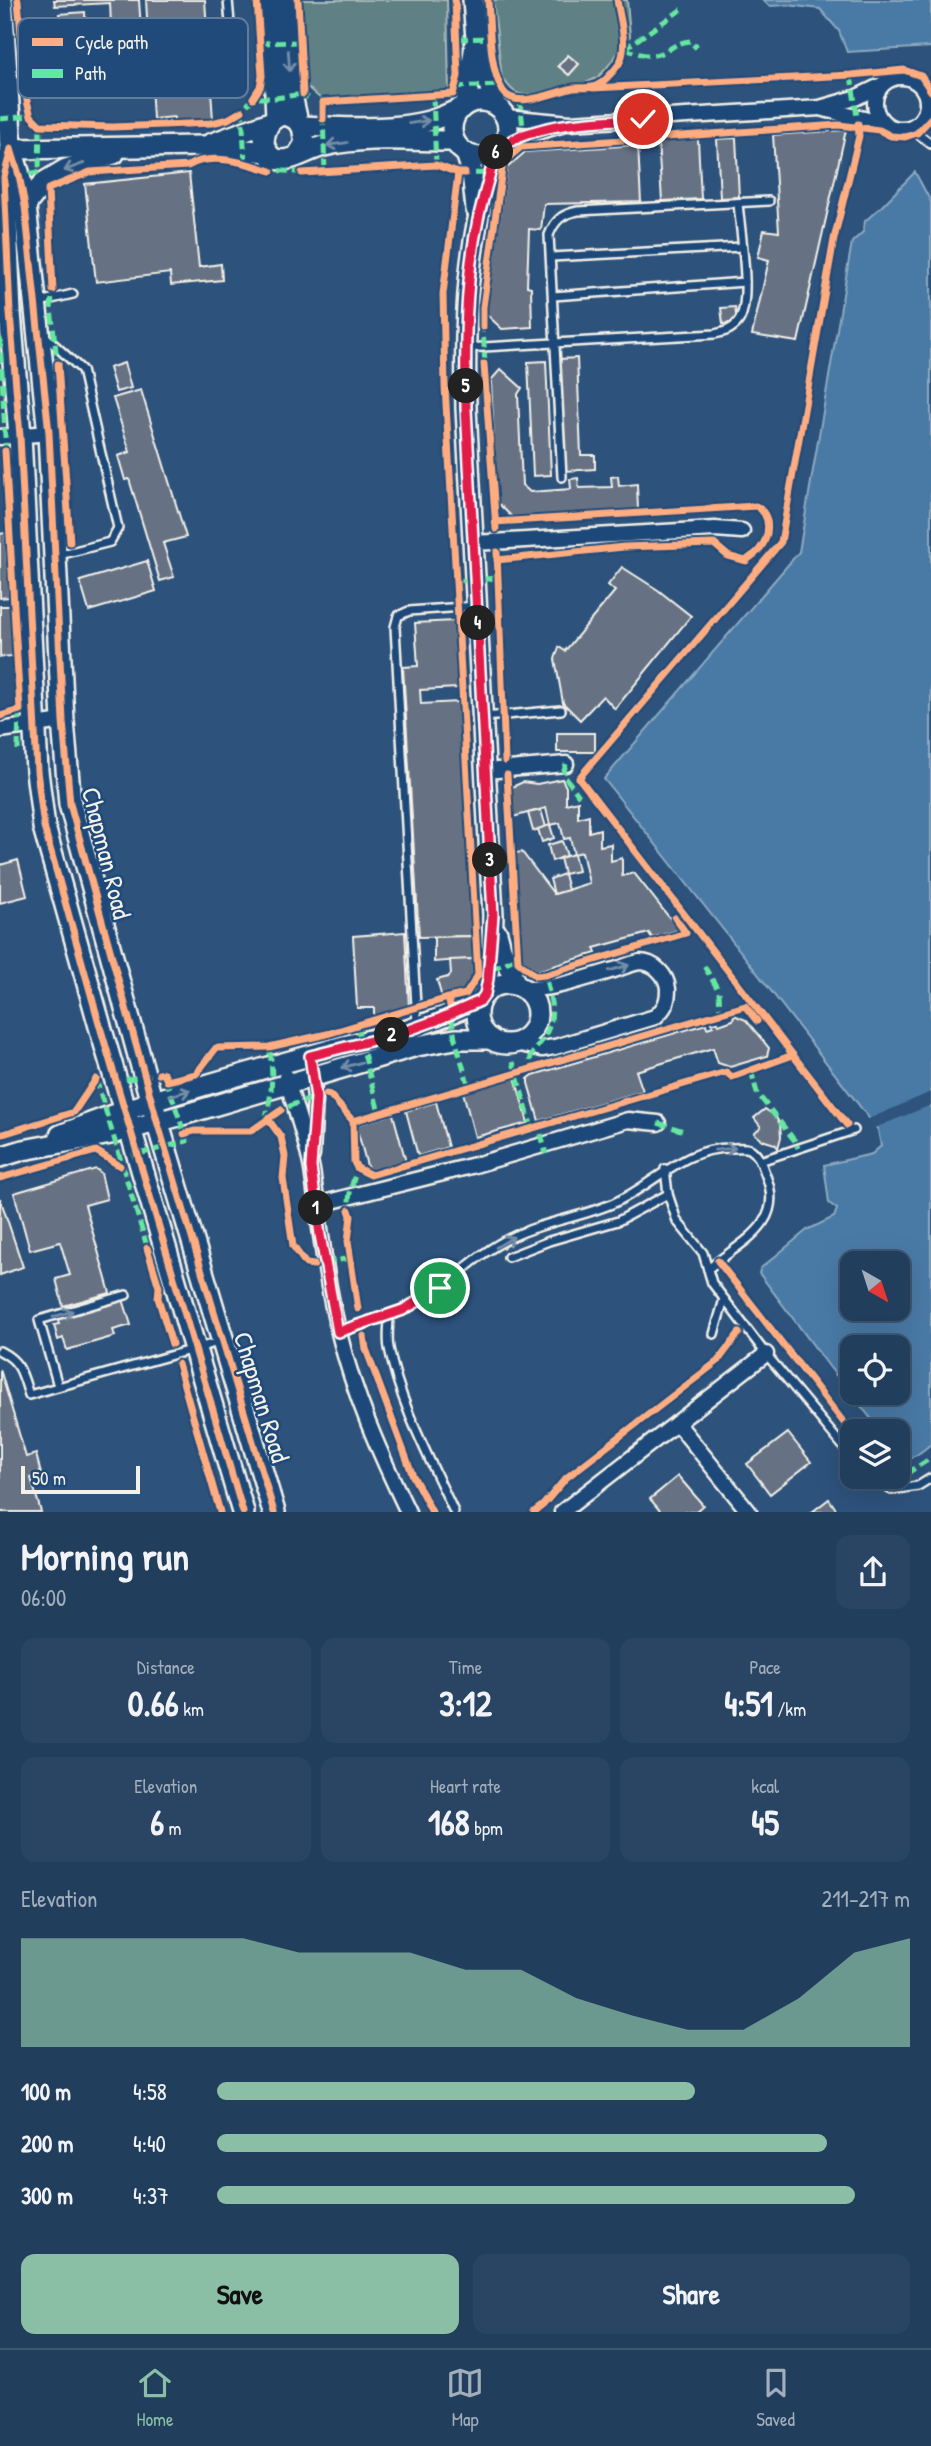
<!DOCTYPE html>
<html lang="en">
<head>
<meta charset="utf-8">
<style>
  :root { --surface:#223e5d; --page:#2a4563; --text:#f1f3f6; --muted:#a2aebc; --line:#3f5772; --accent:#8abfa5 }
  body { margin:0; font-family:"Patrick Hand",sans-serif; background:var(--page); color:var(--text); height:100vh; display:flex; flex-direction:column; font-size:26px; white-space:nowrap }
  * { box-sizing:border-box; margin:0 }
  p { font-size:23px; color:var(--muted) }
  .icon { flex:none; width:38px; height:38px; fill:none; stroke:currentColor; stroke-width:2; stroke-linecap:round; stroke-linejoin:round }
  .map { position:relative; height:1512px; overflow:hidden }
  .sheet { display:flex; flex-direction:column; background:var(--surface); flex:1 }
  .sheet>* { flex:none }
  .needle { width:46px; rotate:141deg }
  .controls { position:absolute; left:840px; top:1251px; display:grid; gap:14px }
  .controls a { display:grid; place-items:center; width:70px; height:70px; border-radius:14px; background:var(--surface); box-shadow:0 7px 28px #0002,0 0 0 2px var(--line); font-size:35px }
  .scale { position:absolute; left:21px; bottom:18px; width:119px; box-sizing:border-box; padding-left:7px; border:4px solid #f4f1e8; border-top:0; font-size:19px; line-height:24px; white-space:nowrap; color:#f4f1e8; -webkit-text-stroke:5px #1f4a7a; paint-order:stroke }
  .pin { position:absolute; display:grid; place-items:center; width:60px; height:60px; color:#fff; margin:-30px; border:4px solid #fff; border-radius:50%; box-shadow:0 2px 7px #0007 }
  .km { position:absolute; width:35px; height:35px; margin:-18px; border-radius:50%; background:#222; color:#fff; font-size:19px; line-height:35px; text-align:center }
  .round { display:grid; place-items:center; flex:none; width:74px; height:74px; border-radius:14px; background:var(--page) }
  .head { display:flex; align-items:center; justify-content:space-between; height:119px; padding:0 21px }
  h1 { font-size:38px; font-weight:700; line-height:52px }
  .metrics { display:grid; grid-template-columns:repeat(3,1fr); gap:10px; height:119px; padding:7px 21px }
  .metrics div { display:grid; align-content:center; border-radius:14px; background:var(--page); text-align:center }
  .metrics b { font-size:35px; font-weight:700 }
  .metrics small { font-size:19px; font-weight:400 }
  .metrics p { font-size:19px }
  .chart { height:196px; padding:14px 21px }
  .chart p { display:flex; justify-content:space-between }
  .chart svg { width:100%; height:126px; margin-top:7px; fill:var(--accent); opacity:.7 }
  .cta { display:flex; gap:14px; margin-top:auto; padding:14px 21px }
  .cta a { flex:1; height:80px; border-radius:14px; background:var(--accent); color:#111; font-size:28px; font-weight:700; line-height:80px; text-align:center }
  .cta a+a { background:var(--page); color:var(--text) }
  ul { padding:0 21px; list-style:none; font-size:23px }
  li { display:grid; grid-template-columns:112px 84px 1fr; align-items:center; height:52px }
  li i { height:18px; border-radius:9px; background:var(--accent) }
  .tabs { display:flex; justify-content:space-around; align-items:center; height:98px; border-top:2px solid var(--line); background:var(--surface); font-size:19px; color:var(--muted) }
  .tabs a { display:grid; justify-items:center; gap:4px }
  .tabs .selected { color:var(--accent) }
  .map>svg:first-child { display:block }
</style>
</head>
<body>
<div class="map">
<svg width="931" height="1512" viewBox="0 0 931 1512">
  <rect width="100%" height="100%" fill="#2d527c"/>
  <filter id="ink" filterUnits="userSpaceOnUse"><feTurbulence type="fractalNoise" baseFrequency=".0143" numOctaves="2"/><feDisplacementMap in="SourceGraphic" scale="14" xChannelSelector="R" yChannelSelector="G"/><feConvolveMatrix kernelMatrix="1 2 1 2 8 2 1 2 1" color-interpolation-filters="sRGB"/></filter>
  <g filter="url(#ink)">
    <g fill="#5e8186" stroke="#a9b9b7" stroke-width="2">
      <path d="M301,0H447L449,91L321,99L306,86Z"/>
      <path d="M493,0H627L630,36C620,48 611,65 600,75C590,85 531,99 517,93C510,90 507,83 502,78Z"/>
    </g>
    <g fill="#497aa6" stroke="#8daac0" stroke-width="2" fill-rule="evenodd">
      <path d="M763,0H931V47L847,52L839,31L820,9L788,5L769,6Z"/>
      <path d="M915,172L931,202V1444C922,1451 915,1459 903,1458L898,1452V1432L881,1431L831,1369L759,1273L761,1268L807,1230L834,1217L837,1209L829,1203L824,1165L872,1154L881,1146L878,1130L744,956L604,779L799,552L852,242L863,232L865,221L882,206ZM852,1264H898V1309H852ZM852,1348H898V1393H852Z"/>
    </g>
    <path fill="#2d527c" d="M931,1092V1105L872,1129L866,1120Z"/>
    <g fill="#667284" stroke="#f4f1e8" stroke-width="2">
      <path d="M54,0H139L141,29L148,28L150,66L113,69L110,3L55,6Z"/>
      <path d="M146,0H205L213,120L174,122V117L153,119Z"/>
      <path d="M85,12L89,93L63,94L59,14Z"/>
      <path d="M568,55L579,64L569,75L558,66Z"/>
      <path d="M846,130L798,342L752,335L769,260L758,257L764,230L779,232L773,135Z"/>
      <path d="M736,138L739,197L720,198L717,139Z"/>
      <path d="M698,139L701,199L662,201L658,141Z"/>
      <path d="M638,145L641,202L544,204L541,230L529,229L527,286L531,287L532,327L502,329L486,314L507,168L525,152Z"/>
      <path d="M189,173L199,267L221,264L222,280L171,285L170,273L96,282L85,184Z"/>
      <path d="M735,307L737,322L723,324L721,308Z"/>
      <path d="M577,358L581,455H595V469L565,471L559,359Z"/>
      <path d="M546,361L551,475L533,476L528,362Z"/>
      <path d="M124,363L131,388L116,392L109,368Z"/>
      <path d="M501,369L522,388L518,394L522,485L530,492L571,489L570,479L578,478L579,488L612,487L611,477L618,476L619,486L637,484L638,510L512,517L497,502L491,380Z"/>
      <path d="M141,390L186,537L163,543L174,577L160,581L129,479L125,480L118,456L130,452L113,398Z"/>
      <path d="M5,533L9,597L0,598V534Z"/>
      <path d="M147,561L156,591L89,611L80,581Z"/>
      <path d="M622,567L658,590L691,616L615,709L603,696L580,720L563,703L555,659L559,647L565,651L615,591L608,585Z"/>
      <path d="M0,606H10L13,656L0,657Z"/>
      <path d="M454,621L458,688L420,690L421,704L459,702L472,936L419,937L403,667L418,666L415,623Z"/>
      <rect x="557" y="733" width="38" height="19"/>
      <path d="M562,779L566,787V804L578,801V818L589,815V832L600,829V846L611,844V861L622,858V876L634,873L679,930L652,938L649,933L594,948L596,953L537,971L520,958L515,853L522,852L554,894L589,883L582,852L574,854L570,838L564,839L560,823L550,825L546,808L513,817L511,792L512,787L523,782L537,784Z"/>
      <path d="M541,810L546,827L533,831L528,813Z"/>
      <path d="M550,825L554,838L542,842L538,829Z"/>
      <path d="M562,841L567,856L552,861L548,845Z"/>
      <path d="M574,854L578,871L564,874L560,858Z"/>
      <path d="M18,860L27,896L0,903V865Z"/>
      <path d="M564,874L568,890L554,894L550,879Z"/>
      <path d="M405,932L409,1008L374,1018V1008H357L353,936Z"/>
      <path d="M472,936L473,959L434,962V937Z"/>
      <path d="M479,958L480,979L466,999L444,1006L442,998L463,992L475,975L473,959Z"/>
      <path d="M473,959L475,975L463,992L442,998L437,980L448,977L451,974L450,960Z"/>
      <path d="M734,1015L746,1020L769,1048L767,1056L730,1067L718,1063L713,1048L636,1071L643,1091L539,1121L528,1083V1079L533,1075L706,1024L707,1028L713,1026L712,1023L718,1022L719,1025L733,1020Z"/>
      <path d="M515,1077L528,1123L475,1137L463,1092Z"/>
      <path d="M436,1102L448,1147L418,1156L406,1111Z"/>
      <path d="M765,1109L775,1116L780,1124L781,1137L778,1148L775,1144L762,1140L754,1133L761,1127L754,1118Z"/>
      <path d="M393,1114L406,1162L369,1173L356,1125Z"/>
      <path d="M96,1169L101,1173L107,1199L85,1205L110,1293L63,1306L56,1279L70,1275L60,1242L30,1250L14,1193Z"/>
      <path d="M0,1198L23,1267L0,1275Z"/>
      <path d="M123,1299L131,1325L113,1330L115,1336L67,1350L63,1338L58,1340L54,1325L59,1324L57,1318Z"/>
      <path d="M0,1369L26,1457L36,1454L41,1474L31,1478L41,1512H0Z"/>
      <path d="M788,1433L811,1462L770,1494L747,1464Z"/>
      <path d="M678,1476L703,1505L695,1512H661L650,1499Z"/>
      <path d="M829,1499L838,1512H812Z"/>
    </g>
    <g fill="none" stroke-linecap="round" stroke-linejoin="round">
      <g stroke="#f4f1e8" stroke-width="12">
        <g id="lane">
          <path d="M228,0L232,46"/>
          <path d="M910,128L931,144"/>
          <path d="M551,257L742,247"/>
          <path d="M553,296L745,282"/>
          <path d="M39,302L73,294"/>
          <path d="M44,335L82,370L118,528L110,542L59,555"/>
          <path d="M466,348L715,334C724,332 732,330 738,322C753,303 740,229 738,203"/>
          <path d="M562,477L549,235C555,220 562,214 578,211L769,201"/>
          <path d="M484,717L561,710"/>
          <path d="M417,1024L395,627L398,616L409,611L476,606"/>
          <path d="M760,1161L854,1130"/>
          <path d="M665,1169L668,1194L677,1221L703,1253L712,1283L766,1354L852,1457"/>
          <path d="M508,1257L549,1241L618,1221L668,1194"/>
          <path d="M389,1315C389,1325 387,1338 389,1348C400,1405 430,1459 454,1512"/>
          <path d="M339,1332C367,1322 397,1315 423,1299C453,1281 478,1253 510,1238C543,1221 582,1218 616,1202C657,1183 684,1146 734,1148C740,1148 745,1147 750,1149C760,1155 762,1166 766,1176C786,1225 740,1242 708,1269"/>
          <path d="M714,1334L724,1299"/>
          <path d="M0,1351C21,1362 22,1373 29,1395L219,1342"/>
          <path d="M58,1386L39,1320L126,1295"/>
          <path d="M873,1477L891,1490L918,1486L931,1478"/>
        </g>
      </g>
      <g stroke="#f4f1e8" stroke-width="19">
        <g id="street">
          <circle cx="901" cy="103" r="26"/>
          <path d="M824,109L884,124"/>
          <path d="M505,117L570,123L820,108L855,98L882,85"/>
          <path d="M502,146L523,136L561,125"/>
          <path d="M0,437L49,433"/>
          <path d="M474,543L715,529L742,531"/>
          <path d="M0,730L63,721"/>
          <path d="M486,771L566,764"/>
          <path d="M516,1043L542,1049L555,1047L655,1017C665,1008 668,1002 668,989C667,975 654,962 640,962C631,963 621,968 614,970C584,978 555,990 524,989"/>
          <path d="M310,1056L315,1098L312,1155"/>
          <path d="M286,1077C294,1106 307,1141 312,1170C320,1224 325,1279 339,1333C354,1395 380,1454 408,1512"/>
          <path d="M316,1205L475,1165L628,1120L658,1123"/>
          <path d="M677,1423L749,1512"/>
          <path d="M562,1512L766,1354"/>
        </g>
      </g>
      <g stroke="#f4f1e8" stroke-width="24">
        <g id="secondary">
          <path d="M271,0L276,118"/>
          <path d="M285,0L292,95L298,122"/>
          <path d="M478,46L495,105"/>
          <circle cx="480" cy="129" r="28"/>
          <path d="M466,104L476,38L473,0"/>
          <path d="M302,126C340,128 400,131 435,119C444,116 453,112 461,108"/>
          <path d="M210,144L270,122"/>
          <path d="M11,149L202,146L268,152"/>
          <path d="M466,153L472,172L476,209"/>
          <path d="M298,154L305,143L302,126C268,87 244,169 289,159C301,156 312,149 324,146C366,136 412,141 454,141"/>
          <path d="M25,206L44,182L66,169L114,154"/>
          <path d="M497,933L501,948L516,985"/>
          <circle cx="507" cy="1014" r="30"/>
          <path d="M485,994L492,947L493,915L466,408C465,346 465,281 478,220C483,197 490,174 496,152"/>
          <path d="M60,1135C152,1097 249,1073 344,1046C363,1041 383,1038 401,1032C428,1024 454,1012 480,1001"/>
          <path d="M0,1157L23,1150L111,1134L179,1116L417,1046L455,1039H491"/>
        </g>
      </g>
      <g stroke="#f4f1e8" stroke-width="26">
        <g id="primary">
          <path d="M1,0L11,149L19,175L25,206L49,433L63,721L70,804L157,1121L274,1512"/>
          <path d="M11,151L4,177L10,313L20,436L37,771L44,827L101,1030L243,1512"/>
        </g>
      </g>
      <use href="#lane" stroke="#1f4a7a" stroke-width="7"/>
      <use href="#street" stroke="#1f4a7a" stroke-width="14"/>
      <use href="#secondary" stroke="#1f4a7a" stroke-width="19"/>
      <use href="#primary" stroke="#1f4a7a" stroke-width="21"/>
      <g stroke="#66e7a1" stroke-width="5" stroke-dasharray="10 5" stroke-linecap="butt">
        <path d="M458,39L492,38"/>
        <path d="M260,43L300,42"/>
        <path d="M624,49C635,52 647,58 659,54C671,50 675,42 691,41L696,45L693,48"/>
        <path d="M624,49L682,9"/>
        <path d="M851,75L859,131"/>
        <path d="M455,87L500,85"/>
        <path d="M433,96L436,165"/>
        <path d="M520,99L525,147"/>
        <path d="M323,115L325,172"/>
        <path d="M0,119L31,116"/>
        <path d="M245,163L242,111L253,98H275L303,94L308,98"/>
        <path d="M264,169L306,173"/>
        <path d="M460,173L502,174"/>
        <path d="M14,176L39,172L40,125"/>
        <path d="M53,284L51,309L58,368"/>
        <path d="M483,323L485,368"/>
        <path d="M0,338L6,456"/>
        <path d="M455,581L498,578"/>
        <path d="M18,750L19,704"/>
        <path d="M566,764L563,774L579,796"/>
        <path d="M704,966L719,991L720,1013"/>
        <path d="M478,975L517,958"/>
        <path d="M449,1002L455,1039L469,1087"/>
        <path d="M357,1025L379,1113"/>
        <path d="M530,1061C531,1052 536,1049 541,1042C558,1018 551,1001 545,975"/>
        <path d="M513,1062L532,1128"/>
        <path d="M751,1070L757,1093L795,1141L798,1148"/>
        <path d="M96,1079L149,1253"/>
        <path d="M111,1082L164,1073L187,1141L132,1156"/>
        <path d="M275,1114L292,1105L326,1094L330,1095"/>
        <path d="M265,1120C272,1097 274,1071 269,1047"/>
        <path d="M658,1123L684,1131"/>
        <path d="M541,1134L546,1154"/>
        <path d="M351,1216C345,1202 353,1182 357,1168"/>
        <path d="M310,1265L351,1258"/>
        <path d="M892,1477L903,1476L931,1458"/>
      </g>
      <g stroke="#1f4a7a" stroke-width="11">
        <g id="cycleway">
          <path d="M18,0L27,101L31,116L40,125L113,127L212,123L228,119L242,111"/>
          <path d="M298,0L303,94"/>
          <path d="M488,0C490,26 489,69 503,91C516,111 556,91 574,88C581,87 590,89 596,86C605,82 613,72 619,64C629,46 620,20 617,0"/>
          <path d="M593,88L851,75L904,70L921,76L931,91"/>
          <path d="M253,98L260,87L262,76L257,0"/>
          <path d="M323,119V102L453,94L458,76L455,0"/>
          <path d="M11,149L19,175L25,206L49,433L63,721L70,804L157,1121L274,1512"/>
          <path d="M11,149L4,177L10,313L20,436L37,771L44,827L101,1030L243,1512"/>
          <path d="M302,173L436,165L458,173"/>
          <path d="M53,290L48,189L90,172L188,166C211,152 247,163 271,171"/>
          <path d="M483,327V307L503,162L521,147L839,125L879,130L891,136L905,137L917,133L931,118"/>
          <path d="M58,364L70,542"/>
          <path d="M484,364L496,529"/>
          <path d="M495,522L756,506C772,515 770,537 759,550C756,554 750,557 746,561L728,556L714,544L624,547L497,560"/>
          <path d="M497,552L505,761"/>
          <path d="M0,716L20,710L5,451"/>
          <path d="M507,775L518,962L536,976L545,975L686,933L675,918"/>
          <path d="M450,1006L448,998L466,994L478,975L445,386L443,294L458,173H465"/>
          <path d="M159,1074L164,1073L167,1081L196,1074L216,1048L269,1047L327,1034L448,998"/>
          <path d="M326,1094L330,1095L353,1121L354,1162L357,1168L371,1175L726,1072L732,1077L793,1055"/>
          <path d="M268,1119L281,1137L285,1156L283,1178L293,1246L306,1264L314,1265"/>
          <path d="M353,1121L745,1006L757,1021"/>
          <path d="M847,1125L579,778L781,542L834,239L859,136L858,124"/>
          <path d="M184,1134L194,1131H251L281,1110"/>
          <path d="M0,1135L74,1112L96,1079"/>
          <path d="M0,1178L96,1151L120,1166"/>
          <path d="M349,1210L351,1216L348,1241L358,1309"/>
          <path d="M147,1248L159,1287L158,1298L172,1344"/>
          <path d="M718,1261L852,1433"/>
          <path d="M364,1336L366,1349L413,1476L432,1512"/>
          <path d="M178,1364L220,1512"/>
          <path d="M534,1512L543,1505L566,1478L718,1361L739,1333"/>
        </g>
      </g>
      <use href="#cycleway" stroke="#ffac80" stroke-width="7"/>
    </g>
    <defs><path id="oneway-shaft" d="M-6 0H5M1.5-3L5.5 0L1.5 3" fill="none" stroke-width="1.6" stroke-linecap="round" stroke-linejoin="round" transform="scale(1.75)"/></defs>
    <g stroke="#748da6">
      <use href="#oneway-shaft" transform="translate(289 61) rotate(86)"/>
      <use href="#oneway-shaft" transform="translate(419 122) rotate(-9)"/>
      <use href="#oneway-shaft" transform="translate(337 144) rotate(173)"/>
      <use href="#oneway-shaft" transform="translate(74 167) rotate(160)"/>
      <use href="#oneway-shaft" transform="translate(619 968) rotate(-16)"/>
      <use href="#oneway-shaft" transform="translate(352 1065) rotate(164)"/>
      <use href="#oneway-shaft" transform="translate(180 1093) rotate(-16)"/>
      <use href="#oneway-shaft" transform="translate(725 1149) rotate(-6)"/>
      <use href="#oneway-shaft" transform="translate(505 1242) rotate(-31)"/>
      <use href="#oneway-shaft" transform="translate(63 1314) rotate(-17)"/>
    </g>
  </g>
  <g fill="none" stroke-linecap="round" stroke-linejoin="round" filter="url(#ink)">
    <g stroke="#fff" stroke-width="14">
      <path id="route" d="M440,1288L403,1310L338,1332L320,1235L311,1167L316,1098L310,1056L398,1034L437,1020L480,1001L485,994L488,979L493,915L466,408C465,346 465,281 478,220C483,197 490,174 496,152C529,121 600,121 643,119"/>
    </g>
    <use href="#route" stroke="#e11d48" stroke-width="9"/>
  </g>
  <g text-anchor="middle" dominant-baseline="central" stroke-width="5" stroke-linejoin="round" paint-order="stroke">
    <g font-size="26" fill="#f4f1e8" stroke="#1f4a7a">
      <text transform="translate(107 853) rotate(76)">Chapman Road</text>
      <text transform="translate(262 1397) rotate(73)">Chapman Road</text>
    </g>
  </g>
  <rect x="18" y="18" width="230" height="80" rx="10" fill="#1f4a7a" stroke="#5f7c9b" stroke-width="2"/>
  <rect x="32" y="38" width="31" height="8" fill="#ffac80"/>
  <rect x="32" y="69" width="31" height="9" fill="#66e7a1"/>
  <g font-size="19" fill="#f4f1e8">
    <text x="75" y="49">Cycle path</text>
    <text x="75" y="80">Path</text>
  </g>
</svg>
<div class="controls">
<a><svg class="needle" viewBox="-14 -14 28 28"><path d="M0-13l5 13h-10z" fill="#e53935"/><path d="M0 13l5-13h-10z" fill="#a2aebc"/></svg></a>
<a><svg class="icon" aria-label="locate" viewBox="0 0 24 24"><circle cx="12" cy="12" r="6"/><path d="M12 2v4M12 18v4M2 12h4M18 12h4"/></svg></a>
<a><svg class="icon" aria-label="layers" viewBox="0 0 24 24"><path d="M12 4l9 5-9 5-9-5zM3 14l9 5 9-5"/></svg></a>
</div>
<div class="scale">50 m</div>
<div class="pin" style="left:440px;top:1288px;background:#1e9e55"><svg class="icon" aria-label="arrive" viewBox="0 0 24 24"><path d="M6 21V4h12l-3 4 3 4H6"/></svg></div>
<div class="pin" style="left:643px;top:119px;background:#d93025"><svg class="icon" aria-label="check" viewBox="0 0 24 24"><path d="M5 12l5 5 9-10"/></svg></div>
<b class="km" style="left:316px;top:1208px">1</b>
<b class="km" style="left:392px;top:1035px">2</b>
<b class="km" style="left:490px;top:860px">3</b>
<b class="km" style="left:478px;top:623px">4</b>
<b class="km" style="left:466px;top:386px">5</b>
<b class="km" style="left:496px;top:152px">6</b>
</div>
<section class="sheet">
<div class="head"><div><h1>Morning run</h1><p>06:00</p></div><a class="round"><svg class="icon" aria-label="share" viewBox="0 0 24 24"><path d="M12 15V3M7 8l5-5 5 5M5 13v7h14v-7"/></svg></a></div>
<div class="metrics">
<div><p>Distance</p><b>0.66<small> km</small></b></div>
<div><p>Time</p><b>3:12</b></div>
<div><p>Pace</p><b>4:51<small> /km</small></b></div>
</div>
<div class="metrics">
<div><p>Elevation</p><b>6<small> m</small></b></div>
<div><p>Heart rate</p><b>168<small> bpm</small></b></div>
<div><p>kcal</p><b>45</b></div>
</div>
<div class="chart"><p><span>Elevation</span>211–217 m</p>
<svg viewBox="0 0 160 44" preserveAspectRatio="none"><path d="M0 44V6L10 6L20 6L30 6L40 6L50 11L60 11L70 11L80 17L90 17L100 27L110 33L120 38L130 38L140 27L150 11L160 6V44z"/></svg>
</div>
<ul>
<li><b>100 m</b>4:58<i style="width:69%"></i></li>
<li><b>200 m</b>4:40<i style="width:88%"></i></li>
<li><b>300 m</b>4:37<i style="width:92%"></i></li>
</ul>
<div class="cta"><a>Save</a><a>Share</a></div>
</section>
<nav class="tabs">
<a class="selected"><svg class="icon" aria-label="home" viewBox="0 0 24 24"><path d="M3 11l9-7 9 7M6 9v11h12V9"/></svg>Home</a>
<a><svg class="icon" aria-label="map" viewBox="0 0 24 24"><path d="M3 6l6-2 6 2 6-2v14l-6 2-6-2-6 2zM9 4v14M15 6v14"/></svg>Map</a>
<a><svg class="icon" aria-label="saved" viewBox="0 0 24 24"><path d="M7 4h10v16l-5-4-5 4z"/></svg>Saved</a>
</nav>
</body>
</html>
